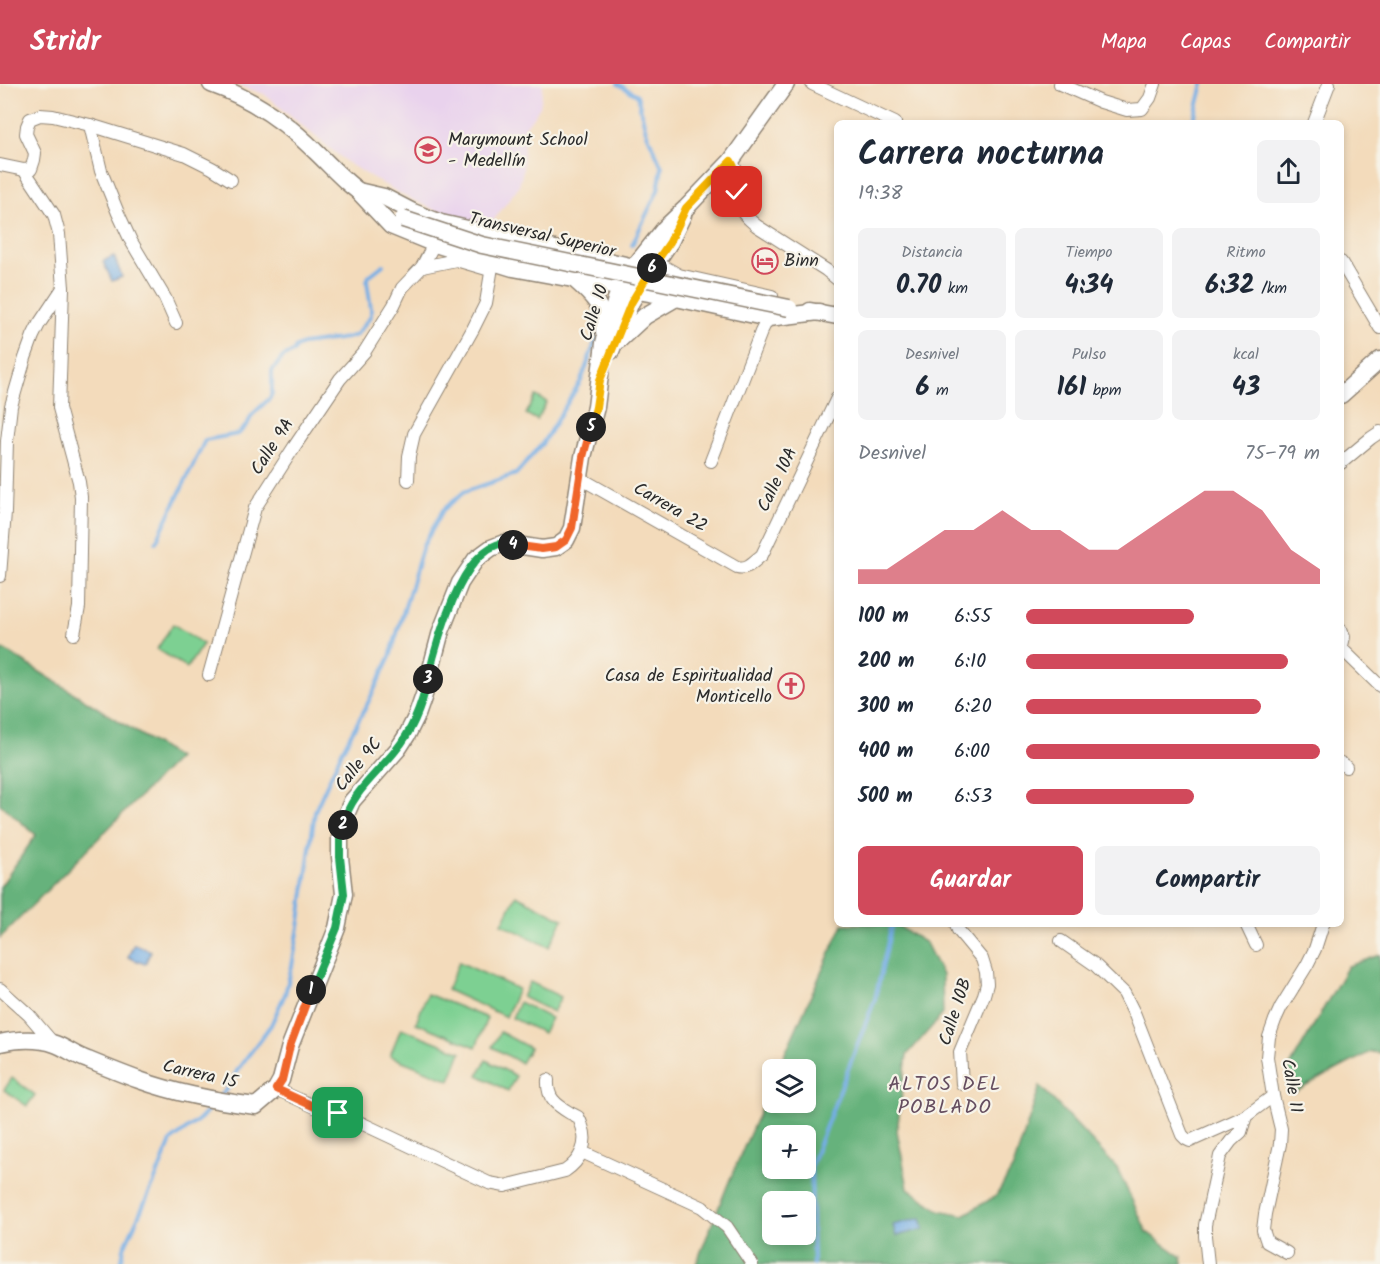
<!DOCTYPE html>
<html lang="es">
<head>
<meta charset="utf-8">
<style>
  :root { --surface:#fff; --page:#f2f2f3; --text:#1f2937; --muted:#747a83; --accent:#d1495b }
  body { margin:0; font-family:Kalam,sans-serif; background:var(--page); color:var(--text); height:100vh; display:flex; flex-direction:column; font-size:22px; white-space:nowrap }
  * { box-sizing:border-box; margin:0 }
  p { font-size:20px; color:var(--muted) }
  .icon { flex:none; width:33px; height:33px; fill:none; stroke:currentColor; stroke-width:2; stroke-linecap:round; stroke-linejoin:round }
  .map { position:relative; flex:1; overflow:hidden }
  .drawer { position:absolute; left:834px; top:36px; width:510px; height:807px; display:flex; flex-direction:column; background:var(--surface); border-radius:9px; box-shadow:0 3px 9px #0003 }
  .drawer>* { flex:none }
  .controls { position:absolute; left:762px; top:975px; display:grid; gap:12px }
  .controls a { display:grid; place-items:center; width:54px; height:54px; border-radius:9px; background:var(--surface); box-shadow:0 3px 9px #0003; font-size:30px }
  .pin { position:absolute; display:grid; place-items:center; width:51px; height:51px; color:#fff; margin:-26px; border-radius:12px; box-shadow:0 3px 9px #0006 }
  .km { position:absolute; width:30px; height:30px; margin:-15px; border-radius:50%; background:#222; color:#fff; font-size:16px; line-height:30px; text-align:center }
  .round { display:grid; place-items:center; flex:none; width:63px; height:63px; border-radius:9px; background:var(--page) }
  .summary { display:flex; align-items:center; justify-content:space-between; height:102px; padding:0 24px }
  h1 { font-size:33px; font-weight:600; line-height:45px }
  .figures { display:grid; grid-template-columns:repeat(3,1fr); gap:9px; height:102px; padding:6px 24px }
  .figures div { display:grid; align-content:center; border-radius:9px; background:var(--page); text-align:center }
  .figures b { font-size:26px; font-weight:600 }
  .figures small { font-size:16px; font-weight:400 }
  .figures p { font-size:16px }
  .chart { height:168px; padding:12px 24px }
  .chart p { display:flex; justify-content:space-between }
  .chart svg { width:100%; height:108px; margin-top:6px; fill:var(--accent); opacity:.7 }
  .primary-button { display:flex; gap:12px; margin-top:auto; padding:12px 24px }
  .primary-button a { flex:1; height:69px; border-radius:9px; background:var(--accent); color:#fff; font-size:24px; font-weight:600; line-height:69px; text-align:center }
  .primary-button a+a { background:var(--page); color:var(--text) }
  ul { padding:0 24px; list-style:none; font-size:20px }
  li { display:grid; grid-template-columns:96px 72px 1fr; align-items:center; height:45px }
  li i { height:15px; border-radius:8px; background:var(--accent) }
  header { display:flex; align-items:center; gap:36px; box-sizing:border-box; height:84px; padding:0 30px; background:var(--accent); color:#fff }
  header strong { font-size:28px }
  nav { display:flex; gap:33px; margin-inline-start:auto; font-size:21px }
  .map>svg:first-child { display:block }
</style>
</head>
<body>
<header>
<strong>Stridr</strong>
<nav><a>Mapa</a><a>Capas</a><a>Compartir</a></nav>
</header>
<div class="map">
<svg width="1380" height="1180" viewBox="0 0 1380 1180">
  <rect width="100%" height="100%" fill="#f7f3e8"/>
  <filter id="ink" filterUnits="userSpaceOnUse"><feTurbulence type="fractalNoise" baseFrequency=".0167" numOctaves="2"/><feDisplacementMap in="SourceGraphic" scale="12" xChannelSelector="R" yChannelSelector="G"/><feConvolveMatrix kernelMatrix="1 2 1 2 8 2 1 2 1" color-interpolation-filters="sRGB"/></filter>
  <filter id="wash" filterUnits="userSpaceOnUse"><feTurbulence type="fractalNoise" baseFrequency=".008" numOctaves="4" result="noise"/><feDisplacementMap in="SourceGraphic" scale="24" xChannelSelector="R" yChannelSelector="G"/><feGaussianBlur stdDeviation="1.35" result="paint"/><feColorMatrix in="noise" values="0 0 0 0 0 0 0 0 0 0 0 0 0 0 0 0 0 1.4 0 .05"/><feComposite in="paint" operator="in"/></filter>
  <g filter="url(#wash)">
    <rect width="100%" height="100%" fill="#f3dbbb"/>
    <path fill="#e9d2ed" d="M235,0H543L540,23L524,45L523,86L519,102L490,141L454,135L401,110L349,80L264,10Z"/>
    <g fill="#7dd092" stroke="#547e5e" stroke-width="1.5">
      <path d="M536,312L547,318L537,336L526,330Z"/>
      <path d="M173,540L203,560L187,584L157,565Z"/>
      <path d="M516,811L563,835L549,863L502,840Z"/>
      <path d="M459,878L518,905L506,933L447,906Z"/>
      <path d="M530,898L561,913L553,928L522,913Z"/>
      <path d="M427,910L487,934L476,963L416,939Z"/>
      <path d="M519,918L551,934L543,949L512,934Z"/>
      <path d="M401,944L461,968L450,996L390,972Z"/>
      <path d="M500,948L530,964L521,979L492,963Z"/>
      <path d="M486,976L516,992L508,1007L478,991Z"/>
      <path d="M12,994L35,1011L27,1022L4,1006Z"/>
    </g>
    <g fill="#66b27c" stroke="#486e54" stroke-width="1.5" fill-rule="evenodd">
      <path d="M3,565L178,674L0,854V803L36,751L0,720V570Z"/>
      <path d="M843,840H895L926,859L942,891L943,930L907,971L897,1047L908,1104L939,1126L964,1131L996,1112L1013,1084L1040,1002L1117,1084L1147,1148L1182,1173L1183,1180H696L728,1100L772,999V1018H806V986L778,985ZM772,1052H806V1084H772ZM772,1118H806V1150H772Z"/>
      <path d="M1380,871V969L1370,968L1293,1009L1289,984L1348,882Z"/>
    </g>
    <g fill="#75aee5" stroke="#506c88" stroke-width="1.5">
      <path d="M114,172L122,193L112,197L103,177Z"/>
      <path d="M134,860L151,867L145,880L128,873Z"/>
      <path d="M921,1134L924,1145L896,1152L893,1141Z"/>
    </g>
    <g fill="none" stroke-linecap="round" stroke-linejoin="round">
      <g stroke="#75aee5" stroke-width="4">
        <path d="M618,0L637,11L646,47L662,83L658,106L632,161"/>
        <path d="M1193,39L1203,0"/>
        <path d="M156,458L205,356L238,350L247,341L252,331L270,314L272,309V287L283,273L293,268L296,263L303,260L347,254L356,251L371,232V225L367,197L369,192L383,181"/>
        <path d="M221,1011L228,1004L238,985L271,941L285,910L292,882L300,837L315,727L343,665L366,623L390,573L423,462L443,426L464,408L516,390L542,360L581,297L599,247"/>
        <path d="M121,1180L124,1164L153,1101L171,1057L201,1034L212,1021"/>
        <path d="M813,1180L811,1081L875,915L892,840"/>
      </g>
    </g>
  </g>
  <g filter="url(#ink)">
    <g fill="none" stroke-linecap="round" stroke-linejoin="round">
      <g stroke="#8f8373" stroke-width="14">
        <g id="street">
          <path d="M812,0L895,39"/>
          <path d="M1060,0L1101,18L1127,26L1142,25L1150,14L1155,0"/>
          <path d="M1314,39L1329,0"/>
          <path d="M90,41L101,87L118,129L131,157L165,214L176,239"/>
          <path d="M731,77C735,83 738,88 738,95C739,105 737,114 740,124C743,131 751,137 757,142L826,186L837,195"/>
          <path d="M0,81L24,86L54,131L59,150L63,204L59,324L79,398L81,413L79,523L74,550"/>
          <path d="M24,86L31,85L34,76L35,69L26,50L27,42L30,35L40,31L53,32L90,41L184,70L212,84L231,96"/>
          <path d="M656,178L679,191L772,212"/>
          <path d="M1341,178L1380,244"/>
          <path d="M422,183L456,176L490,186"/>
          <path d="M711,377L761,248L768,234"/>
          <path d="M1341,379L1371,354L1380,348"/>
          <path d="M580,394L737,483C748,486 754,477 762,471L837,314"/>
          <path d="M408,396L409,372L414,350L473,245L486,219L494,171"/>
          <path d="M0,492L5,428L7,357L11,322L25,274L33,252L39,240L63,204"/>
          <path d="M1341,546L1344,553L1341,566"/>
          <path d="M1342,565L1380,602"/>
          <path d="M209,591L255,424L294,363L340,295L365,267L394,221L402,204L422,183L437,154"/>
          <path d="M1341,679L1346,683"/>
          <path d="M956,840L958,846L982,875L986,888L987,900L984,911L960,968L962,1000"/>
          <path d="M1246,840L1256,861"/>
          <path d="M1061,857L1094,880L1124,909L1135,931L1182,1051L1186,1055L1190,1057L1246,1032L1273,1012"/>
          <path d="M0,905L29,931L53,959"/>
          <path d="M276,1005L315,1023L338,1029L363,1040L489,1099L505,1102L565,1087C580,1077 589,1060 582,1042C581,1039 580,1036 578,1033C578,1033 571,1029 570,1029C555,1020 547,1014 548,996"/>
          <path d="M582,1068L702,1123L727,1143L752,1180"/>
          <path d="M1287,1169L1267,1158L1263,1146L1265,1130L1280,1060L1281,1045L1273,1012L1267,973L1269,953L1275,936L1281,923L1307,881L1315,865L1323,840"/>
          <path d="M1208,1180L1205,1152V1141L1220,1072L1231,1057L1241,1048L1246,1032"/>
        </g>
      </g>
      <g stroke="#8f8373" stroke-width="19">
        <g id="secondary">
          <path d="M211,0C251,14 285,37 315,67C332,83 347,101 367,113"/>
          <path d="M358,107L391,142L435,160L513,184L676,214L768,234L819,228"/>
          <path d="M358,107L384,113L413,128L441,139L634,183"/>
          <path d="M575,196C593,212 604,222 604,248"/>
          <path d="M810,227L837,232"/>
          <path d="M619,256L645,232L676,214"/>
          <path d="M611,267L631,218L651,186L670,158L683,131"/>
          <path d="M1341,311L1380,276"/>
          <path d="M0,959C16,955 39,954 55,960C66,964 76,972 88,976C105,983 122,990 139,996C178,1010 216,1017 256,1022L276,1005L281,996L290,962L337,844L344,810L340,773V754L344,735L352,717L398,665L407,651L417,631L424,611L441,547L460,499L476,475L491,464L504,459L542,465L556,463L566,456L572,444L583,373L596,323L604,259L616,215L621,204L634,183L665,144L686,124L731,77L786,0"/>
        </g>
      </g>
      <use href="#street" stroke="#fff" stroke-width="12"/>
      <use href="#secondary" stroke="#fff" stroke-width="16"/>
      <g stroke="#8f8373" stroke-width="19" stroke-linecap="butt">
        <path id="secondary-bridge" d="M403,135L482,161L789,224"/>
      </g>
      <use href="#secondary-bridge" stroke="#fff" stroke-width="16"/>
    </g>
  </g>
  <g fill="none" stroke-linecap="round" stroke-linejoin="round" filter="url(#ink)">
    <g stroke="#fff" stroke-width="12">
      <path id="split-1" d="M311,906L290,962L282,996L276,1005L315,1023L338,1029"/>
    </g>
    <g stroke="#fff" stroke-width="12">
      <path id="split-2" d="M311,906L337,844L344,810L340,773V754L343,741"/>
    </g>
    <g stroke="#fff" stroke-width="12">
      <path id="split-3" d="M343,741C350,710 377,690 396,666C413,646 422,621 428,595"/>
    </g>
    <g stroke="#fff" stroke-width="12">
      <path id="split-4" d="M428,595C436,560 461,464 504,459C504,459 512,461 513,461"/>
    </g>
    <g stroke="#fff" stroke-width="12">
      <path id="split-5" d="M513,461L542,465L556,463L566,456L572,444L583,373L591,343"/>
    </g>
    <g stroke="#fff" stroke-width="12">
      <path id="split-6" d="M591,343L596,323L600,296L631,219L652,184"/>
    </g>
    <g stroke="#fff" stroke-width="12">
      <path id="split-7" d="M652,184L670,158L686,124L731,77C737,88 739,96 737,108"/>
    </g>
    <use href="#split-1" stroke="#f0652b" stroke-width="8"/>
    <use href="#split-2" stroke="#22a559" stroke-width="8"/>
    <use href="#split-3" stroke="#22a559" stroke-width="8"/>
    <use href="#split-4" stroke="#22a559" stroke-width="8"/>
    <use href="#split-5" stroke="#f0652b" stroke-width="8"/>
    <use href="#split-6" stroke="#f5b400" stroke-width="8"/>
    <use href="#split-7" stroke="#f5b400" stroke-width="8"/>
  </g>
  <defs>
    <g id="school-ring" transform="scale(1.35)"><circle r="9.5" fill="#f7f3e8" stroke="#d1495b" stroke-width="1.5"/><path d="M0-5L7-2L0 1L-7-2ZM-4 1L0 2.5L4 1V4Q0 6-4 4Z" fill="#d1495b"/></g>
    <g id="hotel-ring" transform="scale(1.35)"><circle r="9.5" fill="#f7f3e8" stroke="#d1495b" stroke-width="1.5"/><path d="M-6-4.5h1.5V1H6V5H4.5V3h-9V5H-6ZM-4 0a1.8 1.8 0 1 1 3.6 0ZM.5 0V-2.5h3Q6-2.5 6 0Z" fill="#d1495b"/></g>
    <g id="church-ring" transform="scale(1.35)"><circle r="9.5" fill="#f7f3e8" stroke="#d1495b" stroke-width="1.5"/><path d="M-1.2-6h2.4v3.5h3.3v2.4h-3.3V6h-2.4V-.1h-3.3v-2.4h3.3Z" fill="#d1495b"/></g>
  </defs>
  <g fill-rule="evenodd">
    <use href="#school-ring" x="428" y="66"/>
    <use href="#hotel-ring" x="765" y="177"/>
    <use href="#church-ring" x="791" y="602"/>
  </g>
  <g text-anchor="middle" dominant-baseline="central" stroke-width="4.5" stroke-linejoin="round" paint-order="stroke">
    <g font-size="18" fill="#2b2b2b" stroke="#f7f3e8" text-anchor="start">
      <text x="448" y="56">Marymount School<tspan x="448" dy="21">- Medellín</tspan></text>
      <text x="784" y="177">Binn</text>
      <text x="772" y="592" text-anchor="end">Casa de Espiritualidad<tspan x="772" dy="21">Monticello</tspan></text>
    </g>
    <g font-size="18" fill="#2b2b2b" stroke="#f7f3e8">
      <text transform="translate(542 152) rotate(13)">Transversal Superior</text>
      <text transform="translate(595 229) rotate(-73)">Calle 10</text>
      <text transform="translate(273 363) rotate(-57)">Calle 9A</text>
      <text transform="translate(778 396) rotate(-64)">Calle 10A</text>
      <text transform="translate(670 424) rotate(30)">Carrera 22</text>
      <text transform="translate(359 681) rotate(-51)">Calle 9C</text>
      <text transform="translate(956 928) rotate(-72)">Calle 10B</text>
      <text transform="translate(200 991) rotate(13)">Carrera 15</text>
      <text transform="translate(1291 1002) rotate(80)">Calle 11</text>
    </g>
    <g font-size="20" letter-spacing="1.5" fill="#664e60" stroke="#f7f3e8">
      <text x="945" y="1001">ALTOS DEL<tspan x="945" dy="23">POBLADO</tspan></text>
    </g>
  </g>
</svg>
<div class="controls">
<a><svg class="icon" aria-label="layers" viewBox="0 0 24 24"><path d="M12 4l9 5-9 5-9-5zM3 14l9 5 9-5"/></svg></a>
<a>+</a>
<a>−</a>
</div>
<div class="pin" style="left:338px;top:1029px;background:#1e9e55"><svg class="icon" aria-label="arrive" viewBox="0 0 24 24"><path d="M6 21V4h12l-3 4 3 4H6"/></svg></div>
<div class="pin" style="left:737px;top:108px;background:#d93025"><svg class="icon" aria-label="check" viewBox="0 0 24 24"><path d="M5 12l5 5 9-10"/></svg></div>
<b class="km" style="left:311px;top:906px">1</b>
<b class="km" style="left:343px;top:741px">2</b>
<b class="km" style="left:428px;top:595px">3</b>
<b class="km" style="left:513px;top:461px">4</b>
<b class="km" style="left:591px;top:343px">5</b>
<b class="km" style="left:652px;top:184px">6</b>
<section class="drawer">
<div class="summary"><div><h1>Carrera nocturna</h1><p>19:38</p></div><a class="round"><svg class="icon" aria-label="share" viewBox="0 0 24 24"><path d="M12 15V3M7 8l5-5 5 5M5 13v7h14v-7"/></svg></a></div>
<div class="figures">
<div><p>Distancia</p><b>0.70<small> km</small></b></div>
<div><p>Tiempo</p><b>4:34</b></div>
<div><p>Ritmo</p><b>6:32<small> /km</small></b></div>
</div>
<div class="figures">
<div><p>Desnivel</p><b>6<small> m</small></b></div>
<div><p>Pulso</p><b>161<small> bpm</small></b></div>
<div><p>kcal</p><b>43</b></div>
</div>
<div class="chart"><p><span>Desnivel</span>75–79 m</p>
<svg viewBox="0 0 160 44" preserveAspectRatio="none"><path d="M0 44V38L10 38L20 30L30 22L40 22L50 14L60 22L70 22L80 30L90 30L100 22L110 14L120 6L130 6L140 14L150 30L160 38V44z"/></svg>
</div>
<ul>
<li><b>100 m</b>6:55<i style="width:57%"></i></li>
<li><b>200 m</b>6:10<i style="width:89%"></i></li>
<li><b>300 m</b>6:20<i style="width:80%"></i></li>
<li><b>400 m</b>6:00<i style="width:100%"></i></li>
<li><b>500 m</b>6:53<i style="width:57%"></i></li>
</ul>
<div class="primary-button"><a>Guardar</a><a>Compartir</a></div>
</section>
</div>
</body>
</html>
